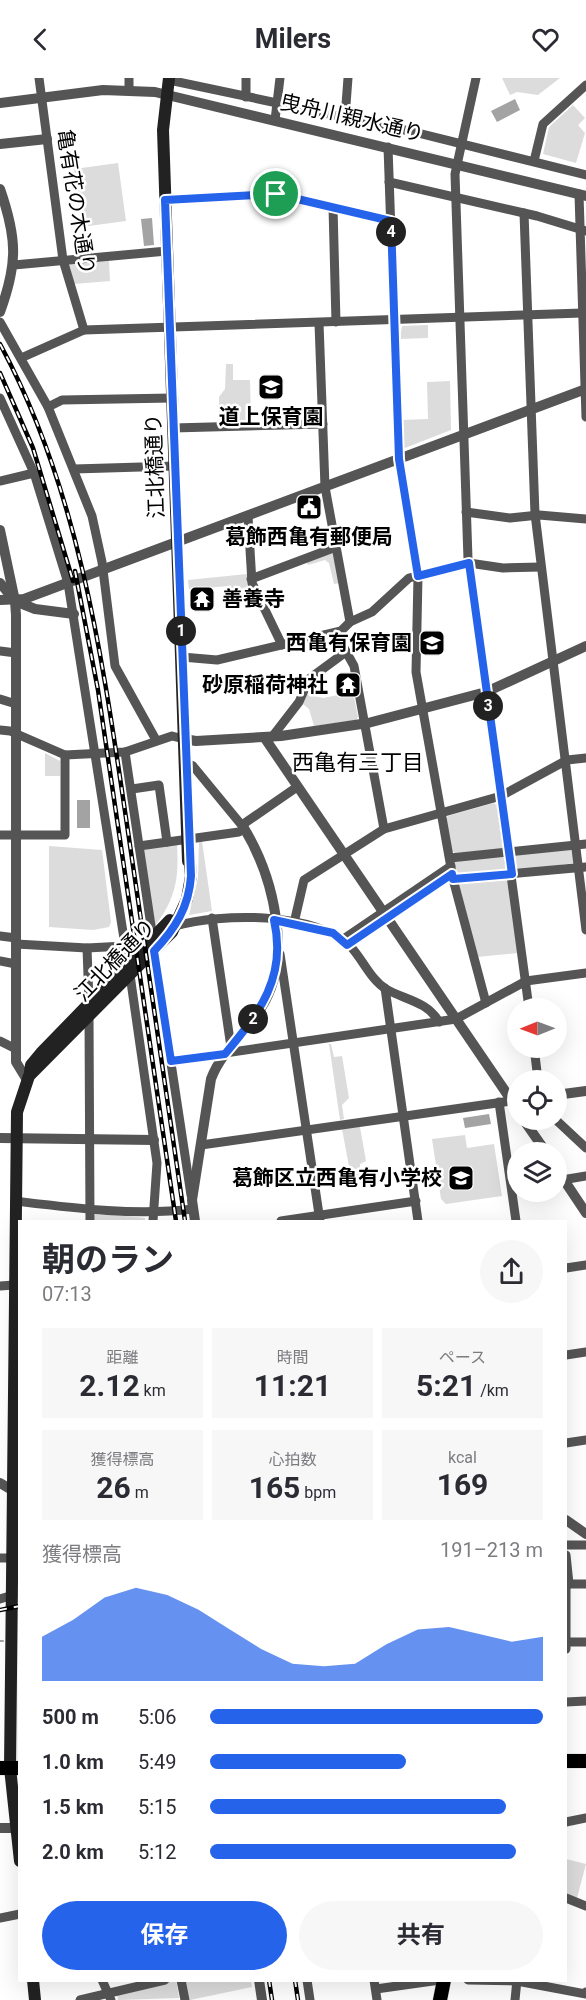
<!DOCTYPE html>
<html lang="ja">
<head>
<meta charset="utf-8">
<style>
  :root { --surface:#fff; --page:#f7f7f7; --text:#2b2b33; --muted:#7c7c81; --accent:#2563eb }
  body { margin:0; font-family:Roboto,"Noto Sans JP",sans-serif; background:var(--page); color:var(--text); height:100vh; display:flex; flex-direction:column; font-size:22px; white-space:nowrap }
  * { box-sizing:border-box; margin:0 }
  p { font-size:20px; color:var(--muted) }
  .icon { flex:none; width:33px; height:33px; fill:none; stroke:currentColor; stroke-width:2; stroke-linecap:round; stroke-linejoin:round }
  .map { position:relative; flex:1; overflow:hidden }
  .side { position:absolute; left:18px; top:1142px; width:549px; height:762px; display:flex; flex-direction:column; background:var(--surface); border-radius:0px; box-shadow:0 6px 24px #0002 }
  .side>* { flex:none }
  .needle { width:39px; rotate:269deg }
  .buttons { position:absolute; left:507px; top:920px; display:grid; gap:12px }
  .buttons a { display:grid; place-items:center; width:60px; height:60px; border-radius:50%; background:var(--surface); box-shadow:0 6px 24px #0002; font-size:30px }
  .pin { position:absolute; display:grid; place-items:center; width:51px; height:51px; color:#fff; margin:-26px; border:3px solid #fff; border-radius:50%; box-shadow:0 2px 6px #0007 }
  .km { position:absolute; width:30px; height:30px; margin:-15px; border-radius:50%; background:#222; color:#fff; font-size:16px; line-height:30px; text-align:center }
  .round { display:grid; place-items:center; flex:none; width:63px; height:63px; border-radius:32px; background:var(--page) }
  .head { display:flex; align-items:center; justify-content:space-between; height:102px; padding:0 24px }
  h1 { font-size:33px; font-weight:700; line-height:45px }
  .figures { display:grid; grid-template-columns:repeat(3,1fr); gap:9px; height:102px; padding:6px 24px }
  .figures div { display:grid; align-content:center; border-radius:0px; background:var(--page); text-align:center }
  .figures b { font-size:30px; font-weight:700 }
  .figures small { font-size:16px; font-weight:400 }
  .figures p { font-size:16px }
  .chart { height:168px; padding:12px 24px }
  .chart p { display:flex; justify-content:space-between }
  .chart svg { width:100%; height:108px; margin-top:6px; fill:var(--accent); opacity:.7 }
  .primary-button { display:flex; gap:12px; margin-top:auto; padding:12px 24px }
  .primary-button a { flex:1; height:69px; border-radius:36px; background:var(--accent); color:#fff; font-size:24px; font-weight:700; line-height:69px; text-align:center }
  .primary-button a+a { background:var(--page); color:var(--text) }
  ul { padding:0 24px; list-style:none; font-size:20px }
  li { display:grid; grid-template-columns:96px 72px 1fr; align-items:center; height:45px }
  li i { height:15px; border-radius:8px; background:var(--accent) }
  header { display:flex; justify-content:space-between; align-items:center; height:78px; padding:0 24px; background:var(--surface); font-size:27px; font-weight:700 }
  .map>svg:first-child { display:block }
</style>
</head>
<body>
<header><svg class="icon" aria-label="back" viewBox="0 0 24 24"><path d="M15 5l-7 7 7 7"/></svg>Milers<svg class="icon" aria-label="heart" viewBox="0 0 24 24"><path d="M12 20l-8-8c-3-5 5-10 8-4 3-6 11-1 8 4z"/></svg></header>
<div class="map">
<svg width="586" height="1922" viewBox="0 0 586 1922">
  <rect width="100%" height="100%" fill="#fff"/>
  <g fill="#dcdcdc">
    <path d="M502,0H560L538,17L517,14L510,17Z"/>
    <path d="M573,27L585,40L578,47L585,55L576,85L543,76L549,49Z"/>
    <path d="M118,85L126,143L81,149L74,91Z"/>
    <path d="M109,183L110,203L74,206L68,187L71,185Z"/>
    <path d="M428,247V260L400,261L402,248Z"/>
    <path d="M226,286H233V302H250L251,343H219V319L225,311Z"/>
    <path d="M450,303L451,352L405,370L402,369L401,342L428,341L427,304Z"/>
    <path d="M333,473L340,505L334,506L329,485L325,482L308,487L306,483Z"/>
    <path d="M247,496L253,519L234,521L230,508L189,511L188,502Z"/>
    <path d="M353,614L358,639L356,642L314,648L309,631L303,626L307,616L323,620Z"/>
    <path d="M45,675L60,683V698H45Z"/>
    <path d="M494,725L497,728L503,768L501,771L455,775L452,773L446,741L448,738Z"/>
    <path d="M199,763H202L212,833L189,837L198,800Z"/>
    <path d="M177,766C179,801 176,819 155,848L143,771Z"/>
    <path d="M49,768L102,772L111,844L109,849L93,852L49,849Z"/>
    <path d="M570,771L573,773L574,785L517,793L513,791L512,779L515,776Z"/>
    <path d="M501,777L505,779L506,791L503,794L456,796L454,784Z"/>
    <path d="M505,800L509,803L518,875L477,879L459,807L461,804Z"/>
    <path d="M329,966H331L334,979L342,978L349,1020L342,1027L344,1041L340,1042Z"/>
    <path d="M360,1049L366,1083L360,1086V1097L351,1099L342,1051Z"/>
    <path d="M465,1057L467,1070L494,1066L502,1118L446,1126L441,1121L432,1061Z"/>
    <path d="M95,1135L145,1140V1143H93Z"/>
    <path d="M566,1781L586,1786L577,1820L566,1816Z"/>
    <path d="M169,1902H176L179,1920L118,1922L117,1915Z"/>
    <path d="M184,1902H251L252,1909L190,1922Z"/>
  </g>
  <g fill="#a3a3a3">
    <path d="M515,21L520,32L497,44L491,33Z"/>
    <path d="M152,140L154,167L144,168L141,141Z"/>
    <rect x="77" y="722" width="13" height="28"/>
    <path d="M489,1036L491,1046L465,1050L463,1040Z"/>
  </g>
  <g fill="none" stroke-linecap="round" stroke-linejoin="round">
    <path stroke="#a3a3a3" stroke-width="2" d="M0,1563H3"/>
    <g stroke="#dbdbdb" stroke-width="15">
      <g id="primary">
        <path d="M566,1683H586"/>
        <path d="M0,1690H20"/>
        <path d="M440,1922L444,1902"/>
      </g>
    </g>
    <g stroke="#555" stroke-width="9">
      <path d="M39,0L63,182L84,252"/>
      <path d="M129,0V12"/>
      <path d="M476,0L455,96L468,481L529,930"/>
      <path d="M169,2L414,54L586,97"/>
      <path d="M246,19V0"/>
      <path d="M345,40L348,0"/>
      <path d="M275,42L280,0"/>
      <path d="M388,69L399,381L418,498L416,594L453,801L486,925"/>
      <path d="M534,83L543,46L586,7"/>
      <path d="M389,104L537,138L586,153"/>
      <path d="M579,116L586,339"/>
      <path d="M165,122L276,116L391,143"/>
      <path d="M333,129L336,244"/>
      <path d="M524,135L535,436L586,852"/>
      <path d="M14,187L167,173"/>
      <path d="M0,244L48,329L92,438L102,484L115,588L156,662"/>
      <path d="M319,245L325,409L350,544"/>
      <path d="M21,280L84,252L582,235"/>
      <path d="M0,320L34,395L68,505L128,886"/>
      <path d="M48,329L62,322L172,320"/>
      <path d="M173,350L323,346"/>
      <path d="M74,391L175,388"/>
      <path d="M0,403L34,395"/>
      <path d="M466,434L510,440L539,437L586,441"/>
      <path d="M248,438L252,505L282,567"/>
      <path d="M251,501L336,469"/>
      <path d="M341,553L343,568L354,588L384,751"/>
      <path d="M0,573L16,575"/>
      <path d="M182,579L217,582L341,553L350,544L372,534L409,500L469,485L503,490L541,489"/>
      <path d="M0,621L16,626"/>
      <path d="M0,652L10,653L65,677L125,674L172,658L184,661"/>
      <path d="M272,659L299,624L309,601L343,576H347"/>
      <path d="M125,674L153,861"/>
      <path d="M132,711L159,707L167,764"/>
      <path d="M242,747L297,709"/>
      <path d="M0,757H65V677"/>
      <path d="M139,768L239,754L244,750L193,688L186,685"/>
      <path d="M450,780L586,766"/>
      <path d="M453,801L586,789"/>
      <path d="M391,836L452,797"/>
      <path d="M212,840L231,969"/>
      <path d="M294,845L304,802L384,751L501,718L567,682L586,680"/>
      <path d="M175,848C222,835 314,833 351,869C363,882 371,902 386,911C405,922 427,923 439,944"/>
      <path d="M0,858L16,860"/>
      <path d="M342,862L451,788"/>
      <path d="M16,866L87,870L125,868"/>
      <path d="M347,867L380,844"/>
      <path d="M87,870L89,925"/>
      <path d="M154,873L191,1117"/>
      <path d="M280,876L320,1143"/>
      <path d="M0,883L16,886"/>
      <path d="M130,897L157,1085L153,1143"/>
      <path d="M385,910L418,1143"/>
      <path d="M89,937L90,1143"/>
      <path d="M0,963L16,971"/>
      <path d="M534,969L538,1002"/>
      <path d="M171,983L456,941L526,903L586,895"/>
      <path d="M499,1024L516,1143"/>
      <path d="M555,1041L586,1070"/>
      <path d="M201,1067L511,1023"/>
      <path d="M556,1103L586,1098"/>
      <path d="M15,1123C73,1130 134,1138 193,1131"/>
      <path d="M281,1143L416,1123"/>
      <path d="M566,1190L586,1187"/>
      <path d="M0,1208L14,1207"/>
      <path d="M566,1277L586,1274"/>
      <path d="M566,1365L586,1362"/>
      <path d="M566,1467H586"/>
      <path d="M566,1477L569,1506"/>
      <path d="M0,1480H13"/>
      <path d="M566,1506H586"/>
      <path d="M0,1521L13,1517"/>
      <path d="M566,1564H586"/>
      <path d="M566,1571V1506"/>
      <path d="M566,1624L586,1623"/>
      <path d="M566,1744L586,1740"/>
      <path d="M566,1820L586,1828"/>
      <path d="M0,1840L20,1836"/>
      <path d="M102,1902L111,1922"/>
      <path d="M181,1902L185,1922"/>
      <path d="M307,1902L310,1922"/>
      <path d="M374,1902L377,1922"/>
      <path d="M468,1902L517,1903L586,1916V1914"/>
      <path d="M376,1911L440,1902"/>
      <path d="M80,1922L165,1902"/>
      <path d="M515,1922L517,1902"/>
    </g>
    <g stroke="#555" stroke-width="10">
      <path d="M0,25L103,12L155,14L586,118"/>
      <path d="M0,66L47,61"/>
      <path d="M0,111C17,160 18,185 0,234"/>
      <path d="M0,452L15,523L35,531L74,536"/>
      <path d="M0,505L15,523L16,537V984L27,1002"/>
      <path d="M0,522L24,521L586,311"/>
      <path d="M264,659L518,1032"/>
      <path d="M184,661L196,663L281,658L368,645L486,614L586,568"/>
      <path d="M556,1017L586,1013"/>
      <path d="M523,1041L546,1074"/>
      <path d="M0,1060L154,1062"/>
      <path d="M556,1090L586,1135"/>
      <path d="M195,1143L192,1122L211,1001C221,974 246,954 261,930C294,879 273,798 244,750"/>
      <path d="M0,1405L20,1417"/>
      <path d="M566,1442L586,1456"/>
      <path d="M0,1750H16"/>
      <path d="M259,1902L262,1922"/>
    </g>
    <g stroke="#222" stroke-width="12">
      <path d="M169,0L163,52L188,783"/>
      <path d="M30,994L31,987L41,975L170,842"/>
      <path d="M20,1783L10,1690L17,1034L29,998L172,854L187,821L191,798L189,775"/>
      <path d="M33,1902L35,1922"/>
    </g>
    <use href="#primary" stroke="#000" stroke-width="14"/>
    <g stroke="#000" stroke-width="4.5">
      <g id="rail">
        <path d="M0,266C79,412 102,578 126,740C146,874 165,1009 185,1143"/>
        <path d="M0,295L33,370L73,503"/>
        <path d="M75,493L98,612L176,1143"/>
        <path d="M0,1532L20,1528"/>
        <path d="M269,1902L272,1922"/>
        <path d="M295,1902L298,1922"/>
      </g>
    </g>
    <use href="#rail" stroke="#fff" stroke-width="2" stroke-dasharray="7" stroke-linecap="butt"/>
  </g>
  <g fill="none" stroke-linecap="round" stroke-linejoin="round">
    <g stroke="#fff" stroke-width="12">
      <path id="route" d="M276,116L391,143L399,381L418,498L469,485L512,796L453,801L452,796L347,867L333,855L274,842C287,899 260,934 225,976L171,983L154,873C175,851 189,829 191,798L165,122Z"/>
    </g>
    <use href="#route" stroke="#2563eb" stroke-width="8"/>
  </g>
  <defs>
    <g id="school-square" transform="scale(1.35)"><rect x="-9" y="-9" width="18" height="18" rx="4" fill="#000" stroke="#fff"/><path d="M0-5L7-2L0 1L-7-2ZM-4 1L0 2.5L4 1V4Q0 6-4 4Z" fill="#fff"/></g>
    <g id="civic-square" transform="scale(1.35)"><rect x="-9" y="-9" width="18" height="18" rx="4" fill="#000" stroke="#fff"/><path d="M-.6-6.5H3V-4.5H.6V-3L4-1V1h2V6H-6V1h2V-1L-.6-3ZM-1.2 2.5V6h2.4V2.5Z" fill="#fff"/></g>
    <g id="temple-square" transform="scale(1.35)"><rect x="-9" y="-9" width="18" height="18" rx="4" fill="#000" stroke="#fff"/><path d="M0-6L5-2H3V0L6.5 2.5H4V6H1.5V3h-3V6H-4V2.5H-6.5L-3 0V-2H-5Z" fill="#fff"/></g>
  </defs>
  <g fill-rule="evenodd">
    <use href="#school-square" x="271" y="309"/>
    <use href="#civic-square" x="309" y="429"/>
    <use href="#temple-square" x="202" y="521"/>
    <use href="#school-square" x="432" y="565"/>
    <use href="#temple-square" x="348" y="607"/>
    <use href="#school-square" x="461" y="1100"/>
  </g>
  <g text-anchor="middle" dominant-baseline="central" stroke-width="5" stroke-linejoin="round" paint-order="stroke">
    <g font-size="21" fill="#000" stroke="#fff">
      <text transform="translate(352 40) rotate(13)">曳舟川親水通り</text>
      <text transform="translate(76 124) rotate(81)">亀有花の木通り</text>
      <text transform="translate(155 388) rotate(-92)">江北橋通り</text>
      <text transform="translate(115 882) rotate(-46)">江北橋通り</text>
    </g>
    <g font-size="21" font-weight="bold" fill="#000" stroke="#fff" text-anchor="end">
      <text x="271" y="339" text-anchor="middle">道上保育園</text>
      <text x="309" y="459" text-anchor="middle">葛飾西亀有郵便局</text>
      <text x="222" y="521" text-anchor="start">善養寺</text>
      <text x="412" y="565">西亀有保育園</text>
      <text x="328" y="607">砂原稲荷神社</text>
      <text x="442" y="1100">葛飾区立西亀有小学校</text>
    </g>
    <g font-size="22" fill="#000" stroke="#fff">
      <text x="358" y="684">西亀有三丁目</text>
    </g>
  </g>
</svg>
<div class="buttons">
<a><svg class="needle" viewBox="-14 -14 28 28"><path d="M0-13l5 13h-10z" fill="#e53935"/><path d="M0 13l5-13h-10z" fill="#7c7c81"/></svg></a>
<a><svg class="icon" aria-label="locate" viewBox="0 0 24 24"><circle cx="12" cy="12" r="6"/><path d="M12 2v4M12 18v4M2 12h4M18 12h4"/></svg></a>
<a><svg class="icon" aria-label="layers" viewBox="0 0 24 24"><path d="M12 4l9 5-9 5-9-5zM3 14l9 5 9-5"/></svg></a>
</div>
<div class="pin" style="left:276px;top:116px;background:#1e9e55"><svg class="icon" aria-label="arrive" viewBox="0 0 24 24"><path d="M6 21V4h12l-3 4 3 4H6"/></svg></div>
<b class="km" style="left:181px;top:553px">1</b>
<b class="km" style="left:253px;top:941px">2</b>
<b class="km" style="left:488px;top:628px">3</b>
<b class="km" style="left:391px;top:154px">4</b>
<section class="side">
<div class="head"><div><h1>朝のラン</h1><p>07:13</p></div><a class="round"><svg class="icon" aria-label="share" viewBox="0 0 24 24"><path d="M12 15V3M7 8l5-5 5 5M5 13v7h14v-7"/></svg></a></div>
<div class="figures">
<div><p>距離</p><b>2.12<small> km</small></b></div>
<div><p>時間</p><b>11:21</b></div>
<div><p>ペース</p><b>5:21<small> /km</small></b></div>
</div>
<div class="figures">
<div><p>獲得標高</p><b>26<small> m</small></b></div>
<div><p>心拍数</p><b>165<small> bpm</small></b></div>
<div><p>kcal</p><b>169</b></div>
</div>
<div class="chart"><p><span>獲得標高</span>191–213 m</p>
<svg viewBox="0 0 160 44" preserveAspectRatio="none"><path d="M0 44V26L10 19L20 10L30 6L40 9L50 15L60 23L70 31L80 37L90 38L100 37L110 29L120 23L130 22L140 25L150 28L160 26V44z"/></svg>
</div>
<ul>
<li><b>500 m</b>5:06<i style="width:100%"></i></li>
<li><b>1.0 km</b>5:49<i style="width:59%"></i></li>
<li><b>1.5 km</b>5:15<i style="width:89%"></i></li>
<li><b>2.0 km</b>5:12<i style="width:92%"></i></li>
</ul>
<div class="primary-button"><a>保存</a><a>共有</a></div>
</section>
</div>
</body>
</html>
